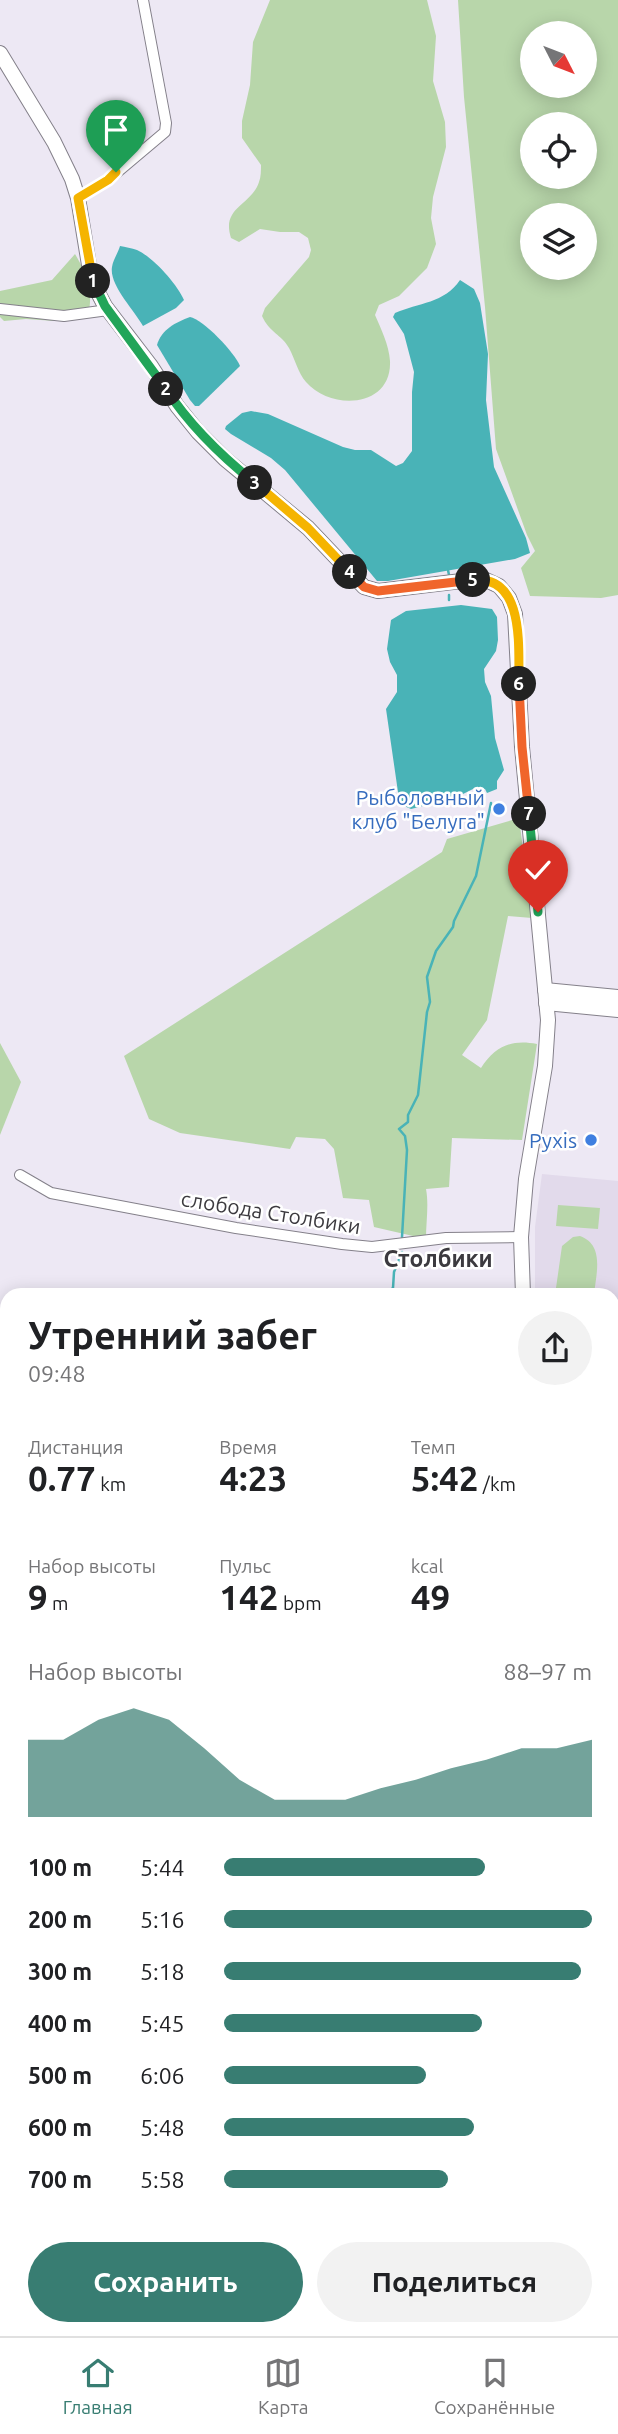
<!DOCTYPE html>
<html lang="ru">
<head>
<meta charset="utf-8">
<style>
  :root { --surface:#fff; --page:#f2f2f2; --text:#202124; --muted:#757577; --line:#e0e0e0; --accent:#387d72 }
  body { margin:0; font-family:Ubuntu,sans-serif; background:var(--page); color:var(--text); height:100vh; display:flex; flex-direction:column; font-size:26px; white-space:nowrap }
  * { box-sizing:border-box; margin:0 }
  p { font-size:23px; color:var(--muted) }
  .icon { flex:none; width:38px; height:38px; fill:none; stroke:currentColor; stroke-width:2; stroke-linecap:round; stroke-linejoin:round }
  .map { position:relative; flex:1; overflow:hidden }
  .sheet { position:absolute; left:0px; top:1288px; width:620px; height:1048px; display:flex; flex-direction:column; background:var(--surface); border-radius:21px 21px 0 0; box-shadow:0 4px 18px #0003 }
  .sheet>* { flex:none }
  .needle { width:46px; rotate:132deg }
  .fabs { position:absolute; left:520px; top:21px; display:grid; gap:14px }
  .fabs a { display:grid; place-items:center; width:77px; height:77px; border-radius:50%; background:var(--surface); box-shadow:0 4px 18px #0003; font-size:35px }
  .pin { position:absolute; display:grid; place-items:center; width:60px; height:60px; color:#fff; margin:-72px -30px; border-radius:50% 50% 50% 0; rotate:-45deg; box-shadow:0 0 7px #0007 }
  .pin .icon { rotate:45deg }
  .km { position:absolute; width:35px; height:35px; margin:-18px; border-radius:50%; background:#222; color:#fff; font-size:19px; line-height:35px; text-align:center }
  .round { display:grid; place-items:center; flex:none; width:74px; height:74px; border-radius:37px; background:var(--page) }
  .headline { display:flex; align-items:center; justify-content:space-between; height:119px; padding:0 28px }
  h1 { font-size:38px; font-weight:700; line-height:52px }
  .stats { display:grid; grid-template-columns:repeat(3,1fr); gap:10px; height:119px; padding:7px 28px }
  .stats div { display:grid; align-content:center }
  .stats b { font-size:35px; font-weight:700 }
  .stats small { font-size:19px; font-weight:400 }
  .stats p { font-size:19px }
  .chart { height:196px; padding:14px 28px }
  .chart p { display:flex; justify-content:space-between }
  .chart svg { width:100%; height:126px; margin-top:7px; fill:var(--accent); opacity:.7 }
  .primary-button { display:flex; gap:14px; margin-top:auto; padding:14px 28px }
  .primary-button a { flex:1; height:80px; border-radius:42px; background:var(--accent); color:#fff; font-size:28px; font-weight:700; line-height:80px; text-align:center }
  .primary-button a+a { background:var(--page); color:var(--text) }
  ul { padding:0 28px; list-style:none; font-size:23px }
  li { display:grid; grid-template-columns:112px 84px 1fr; align-items:center; height:52px }
  li i { height:18px; border-radius:9px; background:var(--accent) }
  .menu { display:flex; justify-content:space-around; align-items:center; height:98px; border-top:2px solid var(--line); background:var(--surface); font-size:19px; color:var(--muted) }
  .menu a { display:grid; justify-items:center; gap:4px }
  .menu .on { color:var(--accent) }
  .map>svg:first-child { display:block }
</style>
</head>
<body>
<div class="map">
<svg width="618" height="2336" viewBox="0 0 618 2336">
  <rect width="100%" height="100%" fill="#ede8f4"/>
  <g fill="#e2daeb">
    <path d="M542,1174L618,1181V1378L613,1379L612,1295H535V1227Z"/>
    <path d="M613,1702L618,1704V1854H612Z"/>
  </g>
  <g fill="#b8d6aa" fill-rule="evenodd">
    <path d="M270,0H427L436,36L433,81L445,122L446,147L433,197L431,218L436,244L427,268L399,296L379,305L375,315C381,329 389,345 390,361C392,408 331,411 306,382C298,373 295,359 289,348C282,335 269,332 262,316L265,308L309,257L311,250L308,238L299,232H280L260,229L239,242L231,238C221,207 251,206 259,182C261,177 261,170 261,165L242,138V121L250,85L253,42Z"/>
    <path d="M458,0H618V595L601,598L530,596L521,568L535,551L527,535L496,449L485,307L464,97ZM532,33H584V86H532ZM532,124H584V177H532ZM532,215H584V268H532Z"/>
    <path d="M75,254C87,275 93,287 89,312L55,321L26,319L4,321L0,317V291L52,280Z"/>
    <path d="M519,818L532,918L508,916L487,1020L462,1055L481,1068C495,1046 512,1039 537,1044L522,1140L452,1138L449,1187L426,1189C429,1205 426,1222 426,1239L374,1227L369,1200L343,1198L334,1149L325,1139L296,1137L290,1149L180,1133L149,1119L124,1056L442,852L447,839Z"/>
    <path d="M0,1043L21,1082L0,1135Z"/>
    <path d="M558,1205L600,1208L598,1229L556,1226Z"/>
    <path d="M580,1236C605,1245 596,1274 594,1295H555L562,1246L573,1237Z"/>
    <path d="M0,1379L7,1384V1501L0,1506Z"/>
    <path d="M613,1550L618,1556V1704L612,1702Z"/>
  </g>
  <g fill="#49b3b7">
    <path d="M120,246C125,247 132,248 137,250C154,258 177,284 184,300L176,308L143,326C134,310 109,285 112,267C113,260 118,253 120,246Z"/>
    <path d="M460,280L474,289L480,303L488,354L486,400L494,467L526,538L530,553L515,559L388,581H377L285,470L271,458L231,434L225,429L226,426L242,413L251,411L268,414L343,447L355,450H371L396,466L403,463L412,451V392L414,372L404,334L393,317L395,313C418,303 445,303 460,280Z"/>
    <path d="M190,317C203,319 235,353 240,366L199,406H195L190,400L157,345C161,330 176,322 190,317Z"/>
    <path d="M461,605L492,609L497,617L498,640L496,651L484,669L485,682L491,696L495,738L504,770L497,781V789L487,793L485,789L477,787L455,798L411,809L402,805L398,792L386,709L397,692V675L390,662L387,649L391,620L406,611Z"/>
  </g>
  <g fill="none" stroke-linecap="round" stroke-linejoin="round">
    <g stroke="#49b3b7" stroke-width="2.5">
      <path d="M448,570L449,575"/>
      <path d="M449,595V600"/>
      <path d="M402,1237L407,1150L405,1136L399,1129L408,1122V1115L418,1095L427,1012L430,1002L427,977L436,951L453,927L454,921L476,876L491,803"/>
      <path d="M391,1295L389,1291L393,1288L394,1272L402,1252"/>
      <path d="M434,2336L435,2329"/>
    </g>
    <g stroke="#84808a" stroke-width="12">
      <g id="minor">
        <path d="M78,198L108,180L165,132L166,123L143,0"/>
        <path d="M0,309L64,316L108,310"/>
        <path d="M20,1175L51,1193L236,1228L342,1244L372,1247L446,1238L521,1237"/>
        <path d="M612,1514H618"/>
        <path d="M0,1539H7"/>
        <path d="M0,1640H7"/>
        <path d="M0,1734H7"/>
        <path d="M0,1946L7,1947"/>
        <path d="M612,1963H618"/>
        <path d="M0,2032H7"/>
        <path d="M612,2124H618"/>
        <path d="M0,2129H7"/>
        <path d="M612,2207H618"/>
        <path d="M0,2226H7"/>
        <path d="M0,2326H7"/>
        <path d="M48,2329L49,2336"/>
        <path d="M472,2329L477,2336"/>
        <path d="M610,2329L613,2336"/>
      </g>
    </g>
    <g stroke="#84808a" stroke-width="14">
      <g id="tertiary">
        <path d="M612,1871H618"/>
        <path d="M0,1875H7"/>
      </g>
    </g>
    <g stroke="#84808a" stroke-width="16">
      <g id="secondary">
        <path d="M0,53L54,142L72,179L78,198L90,271L95,287L105,306L151,366L177,406L198,432L225,459L308,528L364,587L378,591L478,579L486,580L499,586L509,598L515,614L522,747L548,1020L545,1066L526,1179L521,1237L523,1295"/>
        <path d="M545,990L618,997"/>
        <path d="M546,1003L618,1010"/>
        <path d="M612,1535L618,1542"/>
      </g>
    </g>
    <use href="#minor" stroke="#fff" stroke-width="10"/>
    <use href="#tertiary" stroke="#fff" stroke-width="12"/>
    <use href="#secondary" stroke="#fff" stroke-width="14"/>
  </g>
  <g fill="none" stroke-linecap="round" stroke-linejoin="round">
    <g stroke="#fff" stroke-width="14">
      <path id="split-1" d="M93,281L78,198L108,180L116,172"/>
    </g>
    <g stroke="#fff" stroke-width="14">
      <path id="split-2" d="M93,281L105,306L166,389"/>
    </g>
    <g stroke="#fff" stroke-width="14">
      <path id="split-3" d="M166,389C190,426 220,455 255,483"/>
    </g>
    <g stroke="#fff" stroke-width="14">
      <path id="split-4" d="M255,483L308,528L350,572"/>
    </g>
    <g stroke="#fff" stroke-width="14">
      <path id="split-5" d="M350,572L364,587L378,591L473,580"/>
    </g>
    <g stroke="#fff" stroke-width="14">
      <path id="split-6" d="M473,580C526,575 518,650 519,684"/>
    </g>
    <g stroke="#fff" stroke-width="14">
      <path id="split-7" d="M519,684L522,747L529,814"/>
    </g>
    <g stroke="#fff" stroke-width="14">
      <path id="split-8" d="M529,814L538,912"/>
    </g>
    <use href="#split-1" stroke="#f5b400" stroke-width="9"/>
    <use href="#split-2" stroke="#22a559" stroke-width="9"/>
    <use href="#split-3" stroke="#22a559" stroke-width="9"/>
    <use href="#split-4" stroke="#f5b400" stroke-width="9"/>
    <use href="#split-5" stroke="#f0652b" stroke-width="9"/>
    <use href="#split-6" stroke="#f5b400" stroke-width="9"/>
    <use href="#split-7" stroke="#f0652b" stroke-width="9"/>
    <use href="#split-8" stroke="#22a559" stroke-width="9"/>
  </g>
  <g fill="#3f7fe0" stroke="#fff" stroke-width="2.5">
    <circle cx="499" cy="809" r="7"/>
    <circle cx="591" cy="1140" r="7"/>
  </g>
  <g text-anchor="middle" dominant-baseline="central" stroke-width="5" stroke-linejoin="round" paint-order="stroke">
    <g font-size="21" fill="#366cbe" stroke="#fff" text-anchor="end">
      <text x="485" y="797">Рыболовный<tspan x="485" dy="24">клуб "Белуга"</tspan></text>
      <text x="577" y="1140">Pyxis</text>
    </g>
    <g font-size="21" fill="#3c3a3f" stroke="#fff">
      <text transform="translate(271 1212) rotate(9)">слобода Столбики</text>
    </g>
    <g font-size="23" font-weight="bold" fill="#3c3a3f" stroke="#fff">
      <text x="438" y="1258">Столбики</text>
    </g>
  </g>
</svg>
<div class="fabs">
<a><svg class="needle" viewBox="-14 -14 28 28"><path d="M0-13l5 13h-10z" fill="#e53935"/><path d="M0 13l5-13h-10z" fill="#757577"/></svg></a>
<a><svg class="icon" aria-label="locate" viewBox="0 0 24 24"><circle cx="12" cy="12" r="6"/><path d="M12 2v4M12 18v4M2 12h4M18 12h4"/></svg></a>
<a><svg class="icon" aria-label="layers" viewBox="0 0 24 24"><path d="M12 4l9 5-9 5-9-5zM3 14l9 5 9-5"/></svg></a>
</div>
<div class="pin" style="left:116px;top:172px;background:#1e9e55"><svg class="icon" aria-label="arrive" viewBox="0 0 24 24"><path d="M6 21V4h12l-3 4 3 4H6"/></svg></div>
<div class="pin" style="left:538px;top:912px;background:#d93025"><svg class="icon" aria-label="check" viewBox="0 0 24 24"><path d="M5 12l5 5 9-10"/></svg></div>
<b class="km" style="left:93px;top:281px">1</b>
<b class="km" style="left:166px;top:389px">2</b>
<b class="km" style="left:255px;top:483px">3</b>
<b class="km" style="left:350px;top:572px">4</b>
<b class="km" style="left:473px;top:580px">5</b>
<b class="km" style="left:519px;top:684px">6</b>
<b class="km" style="left:529px;top:814px">7</b>
<section class="sheet">
<div class="headline"><div><h1>Утренний забег</h1><p>09:48</p></div><a class="round"><svg class="icon" aria-label="share" viewBox="0 0 24 24"><path d="M12 15V3M7 8l5-5 5 5M5 13v7h14v-7"/></svg></a></div>
<div class="stats">
<div><p>Дистанция</p><b>0.77<small> km</small></b></div>
<div><p>Время</p><b>4:23</b></div>
<div><p>Темп</p><b>5:42<small> /km</small></b></div>
</div>
<div class="stats">
<div><p>Набор высоты</p><b>9<small> m</small></b></div>
<div><p>Пульс</p><b>142<small> bpm</small></b></div>
<div><p>kcal</p><b>49</b></div>
</div>
<div class="chart"><p><span>Набор высоты</span>88–97 m</p>
<svg viewBox="0 0 160 44" preserveAspectRatio="none"><path d="M0 44V17L10 17L20 10L30 6L40 10L50 20L60 31L70 38L80 38L90 38L100 34L110 31L120 27L130 24L140 20L150 20L160 17V44z"/></svg>
</div>
<ul>
<li><b>100 m</b>5:44<i style="width:71%"></i></li>
<li><b>200 m</b>5:16<i style="width:100%"></i></li>
<li><b>300 m</b>5:18<i style="width:97%"></i></li>
<li><b>400 m</b>5:45<i style="width:70%"></i></li>
<li><b>500 m</b>6:06<i style="width:55%"></i></li>
<li><b>600 m</b>5:48<i style="width:68%"></i></li>
<li><b>700 m</b>5:58<i style="width:61%"></i></li>
</ul>
<div class="primary-button"><a>Сохранить</a><a>Поделиться</a></div>
</section>
</div>
<nav class="menu">
<a class="on"><svg class="icon" aria-label="home" viewBox="0 0 24 24"><path d="M3 11l9-7 9 7M6 9v11h12V9"/></svg>Главная</a>
<a><svg class="icon" aria-label="map" viewBox="0 0 24 24"><path d="M3 6l6-2 6 2 6-2v14l-6 2-6-2-6 2zM9 4v14M15 6v14"/></svg>Карта</a>
<a><svg class="icon" aria-label="saved" viewBox="0 0 24 24"><path d="M7 4h10v16l-5-4-5 4z"/></svg>Сохранённые</a>
</nav>
</body>
</html>
